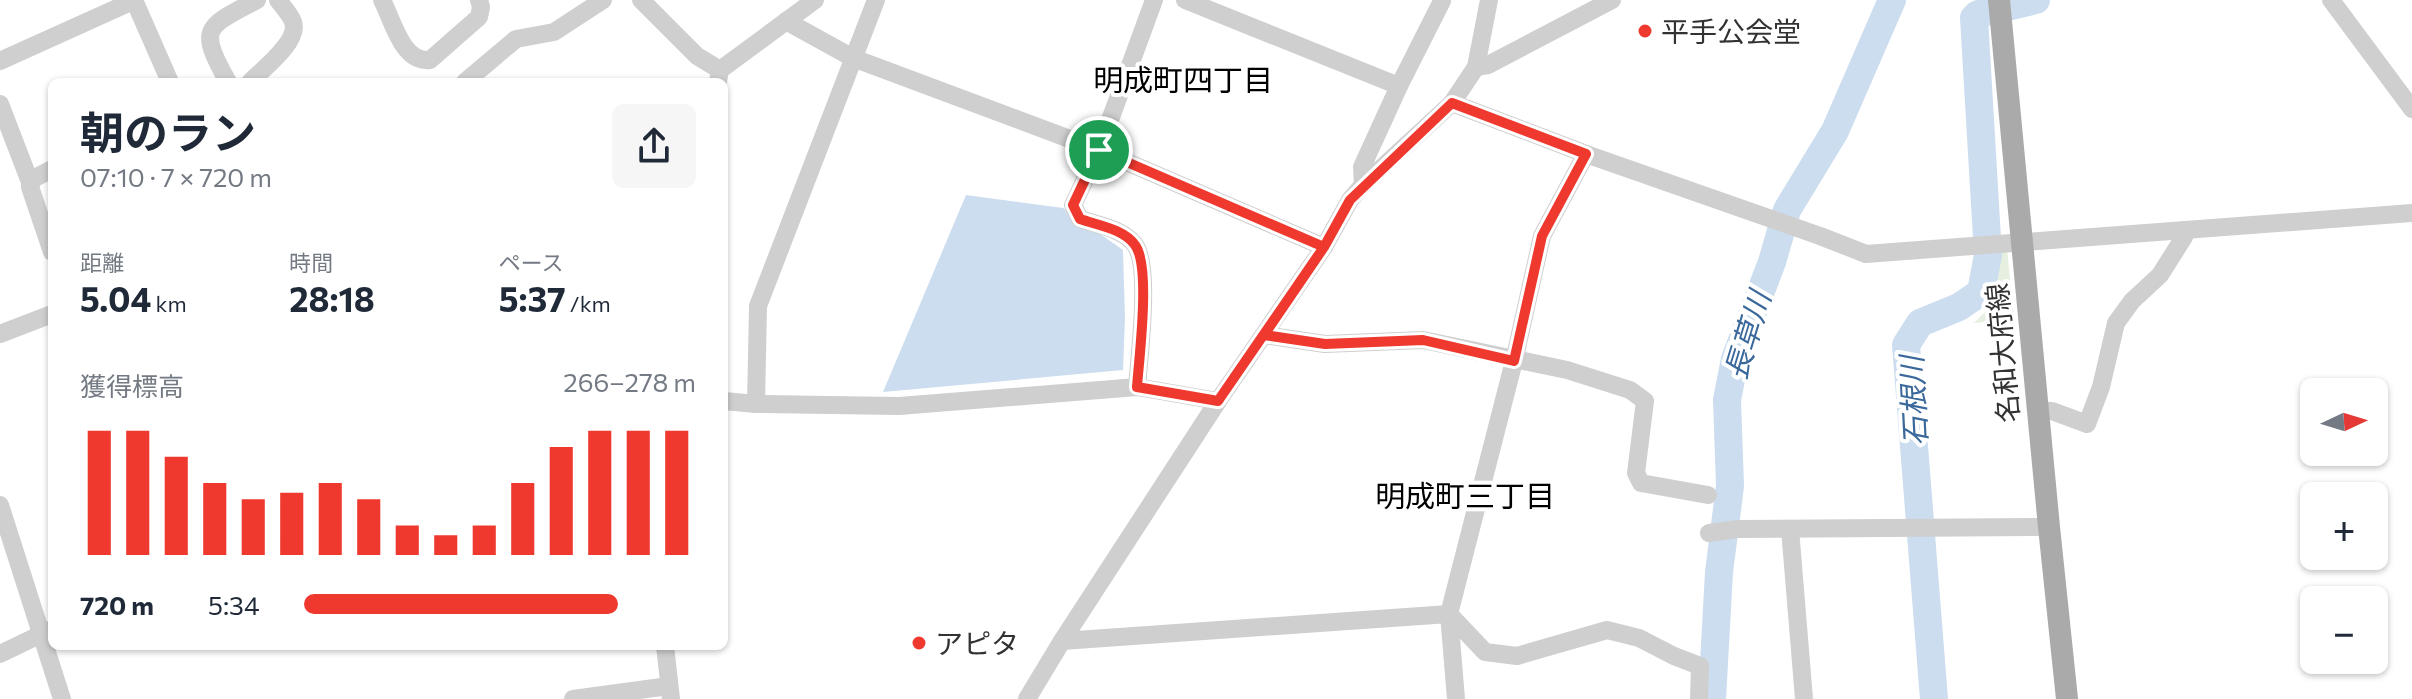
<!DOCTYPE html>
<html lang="ja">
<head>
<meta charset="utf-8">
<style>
  :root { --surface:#fff; --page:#f6f6f7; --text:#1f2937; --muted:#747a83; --accent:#ef392e }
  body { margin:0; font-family:Commissioner,"Noto Sans JP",sans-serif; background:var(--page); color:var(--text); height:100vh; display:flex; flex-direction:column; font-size:30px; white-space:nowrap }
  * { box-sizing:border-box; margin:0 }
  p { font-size:26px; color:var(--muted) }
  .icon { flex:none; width:44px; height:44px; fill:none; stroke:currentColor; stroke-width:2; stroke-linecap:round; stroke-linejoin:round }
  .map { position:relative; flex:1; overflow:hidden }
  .panel { position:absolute; left:48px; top:78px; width:680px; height:572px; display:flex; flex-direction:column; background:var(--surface); border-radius:12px; box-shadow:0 2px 6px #0004 }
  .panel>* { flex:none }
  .needle { width:52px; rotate:86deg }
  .controls { position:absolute; left:2300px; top:378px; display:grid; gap:16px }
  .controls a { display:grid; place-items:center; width:88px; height:88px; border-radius:12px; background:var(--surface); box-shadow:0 2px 6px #0004; font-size:40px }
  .pin { position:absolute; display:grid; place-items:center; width:68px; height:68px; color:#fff; margin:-34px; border:4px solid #fff; border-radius:50%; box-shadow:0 2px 8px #0007 }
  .round { display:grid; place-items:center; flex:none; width:84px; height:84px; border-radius:12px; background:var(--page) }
  .head { display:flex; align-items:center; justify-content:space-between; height:136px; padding:0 32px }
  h1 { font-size:44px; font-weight:700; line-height:60px }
  .stats { display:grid; grid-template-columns:repeat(3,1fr); gap:12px; height:136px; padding:8px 32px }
  .stats div { display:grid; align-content:center }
  .stats b { font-size:34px; font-weight:700 }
  .stats small { font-size:22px; font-weight:400 }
  .stats p { font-size:22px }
  .chart { height:224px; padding:16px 32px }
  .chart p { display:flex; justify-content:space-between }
  .chart svg { width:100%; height:144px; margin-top:8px; stroke:var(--accent); stroke-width:6 }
  ul { padding:0 32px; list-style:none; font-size:26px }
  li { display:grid; grid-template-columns:128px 96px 1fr; align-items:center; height:60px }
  li i { height:20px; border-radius:10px; background:var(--accent) }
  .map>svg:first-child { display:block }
</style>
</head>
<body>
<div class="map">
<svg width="2412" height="699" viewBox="0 0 2412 699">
  <rect width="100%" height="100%" fill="#fff"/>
  <path fill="#e6efe0" d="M2007,249L2014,319L1974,323L1990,307L1996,271L1994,251Z"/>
  <path fill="#ccddef" d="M966,195L1063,208L1123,250L1125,318L1123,370L883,392Z"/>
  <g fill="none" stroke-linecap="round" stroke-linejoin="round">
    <g stroke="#ccddef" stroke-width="28">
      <path d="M1712,699L1719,572L1730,486L1727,400L1735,359L1772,262L1787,210L1835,131L1892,0"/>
      <path d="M1934,699L1906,345L1920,323L1959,307L1981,292L1988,255L1974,18L1978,14L2036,0"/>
    </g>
    <g stroke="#cfcfcf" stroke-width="18">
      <path d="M134,0L170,82"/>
      <path d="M382,0C393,21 402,63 430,60L479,17L481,7L479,0"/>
      <path d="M641,0L697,56L720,70"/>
      <path d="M1185,0L1399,86"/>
      <path d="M2331,0L2412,109"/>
      <path d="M786,21L853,58L1099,150L1324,247"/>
      <path d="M0,61L135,0"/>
      <path d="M1476,67L1488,65L1612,0"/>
      <path d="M228,82C197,27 206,27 257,0"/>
      <path d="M250,82C263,69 300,41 293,22C290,14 283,7 278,0"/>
      <path d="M465,82L516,39L554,32L603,0"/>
      <path d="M718,82L720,70L815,0"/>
      <path d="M1452,103L1586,154L1820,236L1866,254L2412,213"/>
      <path d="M0,104L30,182"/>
      <path d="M52,169L33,179L30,187L52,252"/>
      <path d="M1363,185L1362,167L1399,86L1442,1"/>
      <path d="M0,334L52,314"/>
      <path d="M1264,335L1325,344L1423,340L1567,370L1630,390L1645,401L1636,473L1641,483L1708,495"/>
      <path d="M1137,387C1139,358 1151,266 1135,245C1124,229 1097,225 1080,219L1073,205L1099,150L1154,0"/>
      <path d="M724,401L756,404L899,406L1137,387L1218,401"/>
      <path d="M756,404L758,306L876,0"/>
      <path d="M2038,411H2052L2087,424L2101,387L2116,323L2132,301L2160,275L2184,237V230"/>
      <path d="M0,505L62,699"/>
      <path d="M1790,529L1804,699"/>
      <path d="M1709,533L1738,529L2049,527"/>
      <path d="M1449,614L1485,652L1517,656L1607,630L1639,638L1674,656L1700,666L1699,699"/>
      <path d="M1062,641L1449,614"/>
      <path d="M665,646L671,699"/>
      <path d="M0,654L52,629"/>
      <path d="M573,699L669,686"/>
      <path d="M1027,699L1062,641L1218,401L1324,247L1350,200L1363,185L1452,103L1476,67L1489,0"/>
      <path d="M1456,699L1449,614L1514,361L1542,236L1586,154"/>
    </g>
    <path stroke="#aaa" stroke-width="22" d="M1999,0L2049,527L2067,699"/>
  </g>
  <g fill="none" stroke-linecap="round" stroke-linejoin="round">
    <g stroke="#fff" stroke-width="16">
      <path id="route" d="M1099,150L1073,205L1080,219C1097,225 1124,229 1135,245C1151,266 1139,358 1137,387L1218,401L1324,247L1350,200L1452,103L1586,154L1542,236L1514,361L1423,340L1325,344L1264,335L1324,247L1099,150"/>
    </g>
    <use href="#route" stroke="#ef392e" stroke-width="10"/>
  </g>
  <g fill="#ef392e" stroke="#fff" stroke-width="3">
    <circle cx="1645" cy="31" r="8"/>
    <circle cx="919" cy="643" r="8"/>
  </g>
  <g text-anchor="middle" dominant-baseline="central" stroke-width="8" stroke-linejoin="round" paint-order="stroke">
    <g font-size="28" fill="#323232" stroke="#fff" text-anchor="start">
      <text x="1661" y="31">平手公会堂</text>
      <text x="935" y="643">アピタ</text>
    </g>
    <g font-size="28" fill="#323232" stroke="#fff">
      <text transform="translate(2002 353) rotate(-95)">名和大府線</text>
    </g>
    <g font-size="30" fill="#000" stroke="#fff">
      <text x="1183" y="78">明成町四丁目</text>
      <text x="1465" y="494">明成町三丁目</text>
    </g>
    <g font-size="30" font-style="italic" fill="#3a689b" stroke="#fff">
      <text transform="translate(1746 335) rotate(-73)">長草川</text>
      <text transform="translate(1912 401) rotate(-93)">石根川</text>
    </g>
  </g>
</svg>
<div class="controls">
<a><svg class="needle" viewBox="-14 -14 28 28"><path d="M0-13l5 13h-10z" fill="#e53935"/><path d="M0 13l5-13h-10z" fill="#747a83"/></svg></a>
<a>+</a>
<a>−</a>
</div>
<div class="pin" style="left:1099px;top:150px;background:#1e9e55"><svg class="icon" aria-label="arrive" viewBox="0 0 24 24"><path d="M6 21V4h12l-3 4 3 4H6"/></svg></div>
<section class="panel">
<div class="head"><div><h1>朝のラン</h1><p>07:10 · 7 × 720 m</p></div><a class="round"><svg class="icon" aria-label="share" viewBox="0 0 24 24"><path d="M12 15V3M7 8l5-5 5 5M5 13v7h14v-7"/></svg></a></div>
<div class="stats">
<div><p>距離</p><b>5.04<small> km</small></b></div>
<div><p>時間</p><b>28:18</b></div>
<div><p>ペース</p><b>5:37<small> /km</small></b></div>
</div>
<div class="chart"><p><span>獲得標高</span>266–278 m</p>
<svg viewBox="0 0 160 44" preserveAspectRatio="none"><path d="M5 44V6M15 44V6M25 44V14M35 44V22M45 44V27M55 44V25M65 44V22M75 44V27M85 44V35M95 44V38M105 44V35M115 44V22M125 44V11M135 44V6M145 44V6M155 44V6"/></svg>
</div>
<ul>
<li><b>720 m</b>5:34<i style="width:80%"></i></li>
</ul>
</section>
</div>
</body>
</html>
